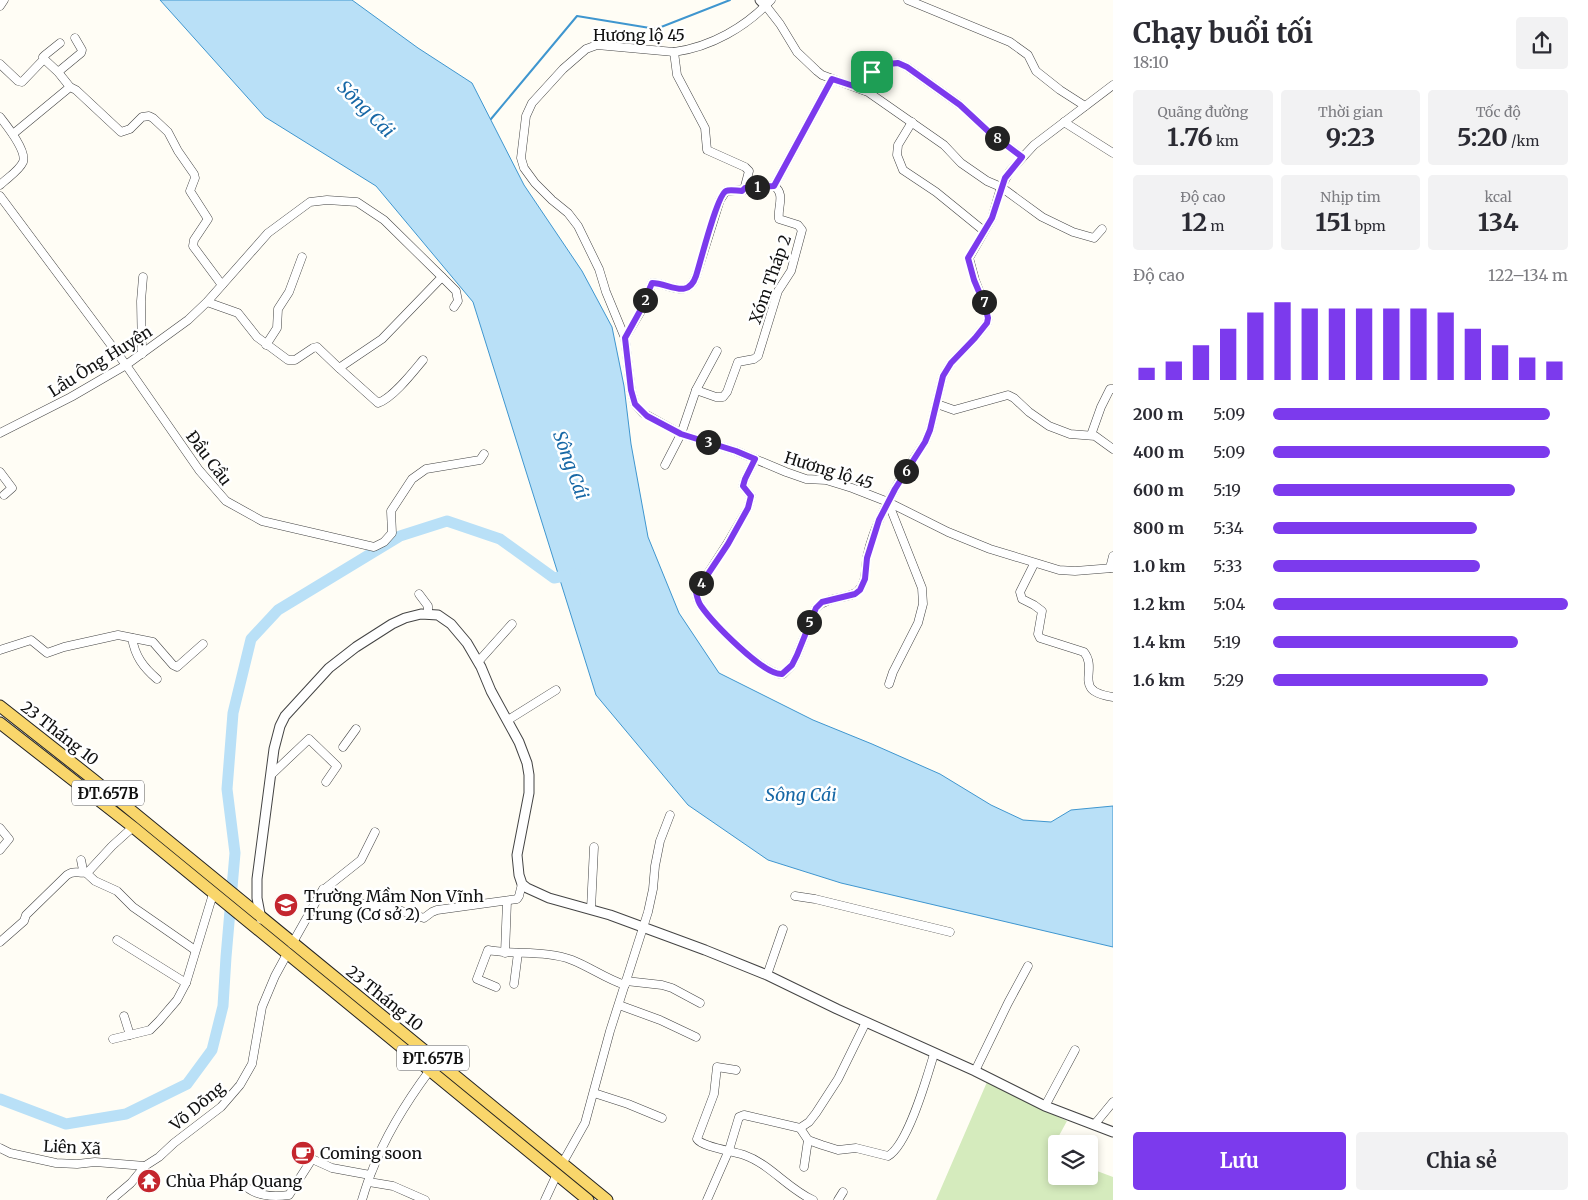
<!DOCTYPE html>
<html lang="vi">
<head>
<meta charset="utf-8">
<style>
  :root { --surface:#fff; --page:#f2f2f3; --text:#2b2b33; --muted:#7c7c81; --accent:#7c3aed }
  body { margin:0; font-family:Merriweather,serif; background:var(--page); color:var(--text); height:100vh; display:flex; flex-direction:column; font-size:19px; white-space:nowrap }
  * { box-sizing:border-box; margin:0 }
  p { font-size:16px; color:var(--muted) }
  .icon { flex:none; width:28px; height:28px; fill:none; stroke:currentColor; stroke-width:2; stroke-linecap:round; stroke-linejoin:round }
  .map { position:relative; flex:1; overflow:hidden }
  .drawer { display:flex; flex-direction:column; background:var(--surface); width:475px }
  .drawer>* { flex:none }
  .fabs { position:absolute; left:1048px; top:1135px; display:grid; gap:10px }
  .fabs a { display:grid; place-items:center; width:50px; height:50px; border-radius:5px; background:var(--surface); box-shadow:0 2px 8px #0003; font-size:25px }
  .pin { position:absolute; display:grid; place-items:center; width:42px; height:42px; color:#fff; margin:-21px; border-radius:10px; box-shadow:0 2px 8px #0006 }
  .km { position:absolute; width:25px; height:25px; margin:-12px; border-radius:50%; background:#222; color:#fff; font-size:14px; line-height:25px; text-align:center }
  .round { display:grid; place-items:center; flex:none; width:52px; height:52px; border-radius:5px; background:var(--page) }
  .headline { display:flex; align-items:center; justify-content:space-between; height:85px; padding:0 20px }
  h1 { font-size:28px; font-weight:700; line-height:38px }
  .stats { display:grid; grid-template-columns:repeat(3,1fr); gap:8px; height:85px; padding:5px 20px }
  .stats div { display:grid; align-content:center; border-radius:5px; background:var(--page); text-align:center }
  .stats b { font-size:25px; font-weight:700 }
  .stats small { font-size:14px; font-weight:400 }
  .stats p { font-size:14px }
  .chart { height:140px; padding:10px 20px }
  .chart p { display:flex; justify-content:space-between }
  .chart svg { width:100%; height:90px; margin-top:5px; stroke:var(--accent); stroke-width:6 }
  .cta { display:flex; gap:10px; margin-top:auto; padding:10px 20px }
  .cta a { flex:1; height:58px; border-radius:5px; background:var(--accent); color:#fff; font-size:20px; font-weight:700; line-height:58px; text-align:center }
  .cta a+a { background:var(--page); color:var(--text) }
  ul { padding:0 20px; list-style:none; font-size:16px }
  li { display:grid; grid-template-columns:80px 60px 1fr; align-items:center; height:38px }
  li i { height:12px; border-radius:6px; background:var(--accent) }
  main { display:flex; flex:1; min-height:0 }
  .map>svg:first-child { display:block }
</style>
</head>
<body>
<main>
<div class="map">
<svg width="1113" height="1200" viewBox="0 0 1113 1200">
  <rect width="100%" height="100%" fill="#fffdf5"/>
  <path fill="#d5ebbd" d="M987,1082L1067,1121L1049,1154L1056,1157V1176H1089V1168L1113,1177V1200H936Z"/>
  <path fill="#b9e0f7" stroke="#3f96cf" d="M160,0H352L418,48L472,83L524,185L582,271L612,327L624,386L631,444L648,537L679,613L719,673L813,720L872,744L940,774L991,805L1023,820L1051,822L1071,810L1113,806V947L841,883L768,860L688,805L596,695L473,302L376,186L265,117Z"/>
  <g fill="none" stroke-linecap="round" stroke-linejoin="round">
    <path stroke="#3f96cf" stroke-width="2" d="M491,119L577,16L656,29L730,0"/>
    <path stroke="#b9e0f7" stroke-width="11" d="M0,1099L66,1124L126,1114L187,1084L212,1050L223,1006L226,957L235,853L227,789L233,713L251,639L278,610L400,536L447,521L500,539L554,578L575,574"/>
    <g stroke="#444" stroke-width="9">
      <g id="minor">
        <path d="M771,0C746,27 711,47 674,52L597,45L586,49L563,69L532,103L526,116L521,158L524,168L535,183L552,200L568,213L578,226L599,269L606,292L625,338L631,390L635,404L643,413L681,434L736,451L786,472L806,479L826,480L852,488L888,502L948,532L990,549L1059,570L1075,571L1113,568"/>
        <path d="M908,0L1010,42L1028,55L1036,71L1060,90L1085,106"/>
        <path d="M0,6L4,0"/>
        <path d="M766,6L780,24L797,52L817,71L822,75L868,92L944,145L961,163L987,181L1001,187L1042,217L1073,232L1094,238L1102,229"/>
        <path d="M44,59L58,72L70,87"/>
        <path d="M0,64L18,81L22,82L44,59L43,57L45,55L60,43"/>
        <path d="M58,72L81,53L82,50L75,38"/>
        <path d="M866,90L872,72L877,65L898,63L907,67L960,105L989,132L1022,157"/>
        <path d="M0,117C7,126 27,151 23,162C19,171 7,178 0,185"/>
        <path d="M912,122L898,145L897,155L903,170L936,192L984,231"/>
        <path d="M1064,122L1113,153"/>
        <path d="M13,134L70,87L76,90L121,132L130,129L142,117L149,116L153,118L168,132L178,151L194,174L195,178L190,191L208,219L194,240L193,246L222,285"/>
        <path d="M745,188L774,186"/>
        <path d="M0,196L126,365L199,470L226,501L262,521L374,547L384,542L392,533L391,511L412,479L426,469L480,460L484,454"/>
        <path d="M442,277L456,291L458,301L454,307"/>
        <path d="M625,338L641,311L652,283C669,283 688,300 696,276L720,200L726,191L744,190L749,171L745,167L707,150L705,128L677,75L674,52"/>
        <path d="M266,345L277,328L278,309L289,292L302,257"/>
        <path d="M142,354L141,301L143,277"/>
        <path d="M339,368L378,403C393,398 413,372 423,360"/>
        <path d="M696,390L717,351"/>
        <path d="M937,404L954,410L1008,395L1014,398L1029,412L1049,426L1070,434L1095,436L1113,449"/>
        <path d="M0,433L71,397L126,365L188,320L207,302L268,233L310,202L327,200L357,202L384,220L442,277L382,339L339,368L317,347L313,348L295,360H288L257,337L238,313L207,302"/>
        <path d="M1091,435L1101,407L1110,389H1113"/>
        <path d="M755,459L745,479L743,486L751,496L748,508L727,544L696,592C697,597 698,602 701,606C713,623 763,675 783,674L792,665L797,655L816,608C829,595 851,599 858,591C867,582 865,569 867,557C871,538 879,519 888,502"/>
        <path d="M665,465L681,434L696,390L716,397H723L727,392L738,362L754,359L758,356L778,291L791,271L802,230L798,225L779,219C777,208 786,194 774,186L832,79"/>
        <path d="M0,472L12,488L4,495"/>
        <path d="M1034,564L1020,592L1022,599L1034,605L1042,611L1038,634L1040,638L1084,652C1099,671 1071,691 1113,697"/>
        <path d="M1110,568L1113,556"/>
        <path d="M419,594L428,606V613"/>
        <path d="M132,638C135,656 143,667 157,679"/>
        <path d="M0,650L31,640L47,653L64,647L118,635L153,642L173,665L177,667L203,644"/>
        <path d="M478,662L512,624"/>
        <path d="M889,684L893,672L918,623L923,604L922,588L888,502L901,478L925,442L930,430L943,376L951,363L975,338L987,323L988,318L985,306L975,280L969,258L992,218L1001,187L1010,171L1034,145L1113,85"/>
        <path d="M508,720L556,690"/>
        <path d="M343,747L356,729"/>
        <path d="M272,774L309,739L337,766L326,782"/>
        <path d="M0,828L9,839L0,850"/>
        <path d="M81,860L83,870L95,881L117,891L133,907L195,950"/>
        <path d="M323,889L366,905L389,907L424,918L432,912L437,910L517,899L519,896L522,884"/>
        <path d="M795,896L815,899L950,932"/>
        <path d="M591,909L594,847"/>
        <path d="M117,940L186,983"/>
        <path d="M0,942L24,921L26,915L67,875C76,869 80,875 88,872L112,846L133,827"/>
        <path d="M292,944L322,891L361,860L375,832"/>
        <path d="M505,953L507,901"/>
        <path d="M767,975L783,929"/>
        <path d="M626,981L662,985L672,988L700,1003"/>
        <path d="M514,984L518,953"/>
        <path d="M496,987L477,979L488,950C515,955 546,950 572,960C590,967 606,979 625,985"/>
        <path d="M619,1005L660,1020L696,1037"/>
        <path d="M124,1016L130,1035"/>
        <path d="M113,1039L150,1030L159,1021L177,1000L186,983L213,894"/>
        <path d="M736,1070L717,1067L714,1094L697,1139C702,1147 733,1151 744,1155C770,1164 788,1189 813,1200"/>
        <path d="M975,1071L1008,1003L1028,966"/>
        <path d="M594,1093L628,1104L662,1118"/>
        <path d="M1045,1106L1075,1050"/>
        <path d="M1094,1125L1113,1102"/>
        <path d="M800,1128L808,1140L822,1145L838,1150L856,1148L888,1156C908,1145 927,1077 934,1054"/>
        <path d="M0,1148L10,1153L56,1163L77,1164L95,1162L145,1166"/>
        <path d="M562,1164L585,1123L610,1031L648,912L653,889L655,866L660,841L670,815"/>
        <path d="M804,1167L808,1140"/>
        <path d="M369,1182L393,1186L425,1200"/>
        <path d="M243,1183C253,1197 273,1197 289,1195L312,1159L332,1168L370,1175"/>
        <path d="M111,1200L131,1183L145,1166L159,1157L174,1143L221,1107L240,1085L252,1064L262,1007L275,976L287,954"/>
        <path d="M362,1200C365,1190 368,1180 372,1171C386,1134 407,1101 430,1070"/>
        <path d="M545,1200L557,1174"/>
        <path d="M707,1200L729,1150L739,1117L744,1115L800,1128L809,1122L816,1113L838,1079L866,1022"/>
        <path d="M838,1200L843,1192"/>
      </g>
    </g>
    <g stroke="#444" stroke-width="11">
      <g id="tertiary">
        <path d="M760,0L766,6"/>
        <path d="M261,919L257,898V879L274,749L280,726L285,716L329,668L356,647L392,624L405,618L421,614L438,615L451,624L467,643L481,667L491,691L519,742L527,763L529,775V793L517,855L519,875L522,884L527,888L549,898L610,915L705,950L767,975L837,1009L975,1071L1045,1106L1113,1132"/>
      </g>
    </g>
    <g stroke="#222" stroke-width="13">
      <g id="primary">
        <path d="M0,706L94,780L607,1200"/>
        <path d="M0,723L133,827L588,1200"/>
      </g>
    </g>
    <use href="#minor" stroke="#fff" stroke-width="8"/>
    <use href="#tertiary" stroke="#fff" stroke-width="9"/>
    <use href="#primary" stroke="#f9d66b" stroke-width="11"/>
  </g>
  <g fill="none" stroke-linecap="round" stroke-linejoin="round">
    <g stroke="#fff" stroke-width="10">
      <path id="route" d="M898,63L907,67L960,105L989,132L1022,157L1005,178L992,218L968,258L974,280L985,306L988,318L987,323L975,338L951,363L943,376L930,430L925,442L895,489L879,520L867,558L865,579L860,590L855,594L822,602L816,608L797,655L792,665L782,674C763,675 713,623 701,606C698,602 697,597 696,592L728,544L748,508L751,496L743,486L745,479L755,459L736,451L681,434L647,416L635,404L631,390L625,338L640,311L652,283C669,283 688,300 696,276C700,264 717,195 726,191C730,189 737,191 742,191L745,188L774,186L832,79L866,90L872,72L878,65Z"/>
    </g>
    <use href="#route" stroke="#7c3aed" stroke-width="6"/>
  </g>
  <defs>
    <g id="school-disc" transform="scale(1.25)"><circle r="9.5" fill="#c4262e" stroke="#fff"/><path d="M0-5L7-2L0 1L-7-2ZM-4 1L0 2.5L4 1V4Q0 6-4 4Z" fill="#fff"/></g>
    <g id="cafe-disc" transform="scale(1.25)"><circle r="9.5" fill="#c4262e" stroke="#fff"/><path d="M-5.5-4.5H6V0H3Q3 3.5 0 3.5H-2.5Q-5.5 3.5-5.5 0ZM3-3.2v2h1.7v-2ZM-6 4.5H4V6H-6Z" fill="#fff"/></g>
    <g id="temple-disc" transform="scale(1.25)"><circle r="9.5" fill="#c4262e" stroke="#fff"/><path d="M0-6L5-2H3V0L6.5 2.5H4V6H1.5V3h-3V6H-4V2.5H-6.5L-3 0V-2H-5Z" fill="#fff"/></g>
  </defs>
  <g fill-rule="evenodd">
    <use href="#school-disc" x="286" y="905"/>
    <use href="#cafe-disc" x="303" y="1153"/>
    <use href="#temple-disc" x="149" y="1181"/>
  </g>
  <g text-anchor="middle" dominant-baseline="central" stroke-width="5" stroke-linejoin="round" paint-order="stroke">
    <g fill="#fff" stroke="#585858" stroke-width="1">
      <rect x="72" y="780.5" width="72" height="25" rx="4"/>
      <rect x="397" y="1045.5" width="72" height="25" rx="4"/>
    </g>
    <g font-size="15" font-weight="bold" fill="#111">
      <text x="108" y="793">ĐT.657B</text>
      <text x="433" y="1058">ĐT.657B</text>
    </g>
    <g font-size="16" fill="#111" stroke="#fff">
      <text x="639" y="35">Hương lộ 45</text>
      <text transform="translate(770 279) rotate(-70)">Xóm Tháp 2</text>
      <text transform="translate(100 361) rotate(-32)">Lầu Ông Huyện</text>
      <text transform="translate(209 458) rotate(53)">Đầu Cầu</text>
      <text transform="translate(829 470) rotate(17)">Hương lộ 45</text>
      <text transform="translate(60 733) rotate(38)">23 Tháng 10</text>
      <text transform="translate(385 998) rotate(39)">23 Tháng 10</text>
      <text transform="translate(197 1106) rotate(-40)">Võ Dõng</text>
      <text transform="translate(72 1147) rotate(3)">Liên Xã</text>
    </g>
    <g font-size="16" fill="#111" stroke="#fff" text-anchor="start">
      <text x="304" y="896">Trường Mầm Non Vĩnh<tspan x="304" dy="18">Trung (Cơ sở 2)</tspan></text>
      <text x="320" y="1153">Coming soon</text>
      <text x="166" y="1181">Chùa Pháp Quang</text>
    </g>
    <g font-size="18" font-style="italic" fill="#1768a6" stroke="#fff">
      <text transform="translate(366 109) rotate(45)">Sông Cái</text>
      <text transform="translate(571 465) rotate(70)">Sông Cái</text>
      <text x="801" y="794">Sông Cái</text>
    </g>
  </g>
</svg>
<div class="fabs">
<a><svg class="icon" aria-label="layers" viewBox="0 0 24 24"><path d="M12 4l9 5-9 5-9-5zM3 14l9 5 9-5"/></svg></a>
</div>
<div class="pin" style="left:872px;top:72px;background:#1e9e55"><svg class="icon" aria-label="arrive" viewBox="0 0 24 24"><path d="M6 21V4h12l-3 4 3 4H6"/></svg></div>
<b class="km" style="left:757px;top:187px">1</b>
<b class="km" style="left:645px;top:300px">2</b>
<b class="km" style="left:708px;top:442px">3</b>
<b class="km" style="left:701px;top:583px">4</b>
<b class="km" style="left:809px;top:622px">5</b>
<b class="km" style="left:906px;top:471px">6</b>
<b class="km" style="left:984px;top:302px">7</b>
<b class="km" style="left:997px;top:138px">8</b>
</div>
<section class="drawer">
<div class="headline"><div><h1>Chạy buổi tối</h1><p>18:10</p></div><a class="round"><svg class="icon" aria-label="share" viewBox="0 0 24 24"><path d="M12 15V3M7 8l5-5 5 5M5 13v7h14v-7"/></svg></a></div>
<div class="stats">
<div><p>Quãng đường</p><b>1.76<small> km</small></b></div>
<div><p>Thời gian</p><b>9:23</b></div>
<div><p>Tốc độ</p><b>5:20<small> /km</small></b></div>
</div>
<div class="stats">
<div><p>Độ cao</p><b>12<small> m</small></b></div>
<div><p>Nhịp tim</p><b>151<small> bpm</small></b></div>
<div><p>kcal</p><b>134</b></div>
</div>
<div class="chart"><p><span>Độ cao</span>122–134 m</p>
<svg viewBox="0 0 160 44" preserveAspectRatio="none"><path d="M5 44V38M15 44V35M25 44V27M35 44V19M45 44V11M55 44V6M65 44V9M75 44V9M85 44V9M95 44V9M105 44V9M115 44V11M125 44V19M135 44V27M145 44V33M155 44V35"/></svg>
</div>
<ul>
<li><b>200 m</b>5:09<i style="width:94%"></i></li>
<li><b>400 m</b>5:09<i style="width:94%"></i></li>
<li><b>600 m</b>5:19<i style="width:82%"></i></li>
<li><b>800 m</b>5:34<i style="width:69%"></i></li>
<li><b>1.0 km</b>5:33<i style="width:70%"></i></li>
<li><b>1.2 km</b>5:04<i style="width:100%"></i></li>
<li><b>1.4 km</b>5:19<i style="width:83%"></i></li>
<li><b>1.6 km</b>5:29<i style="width:73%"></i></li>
</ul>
<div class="cta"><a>Lưu</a><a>Chia sẻ</a></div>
</section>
</main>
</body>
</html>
